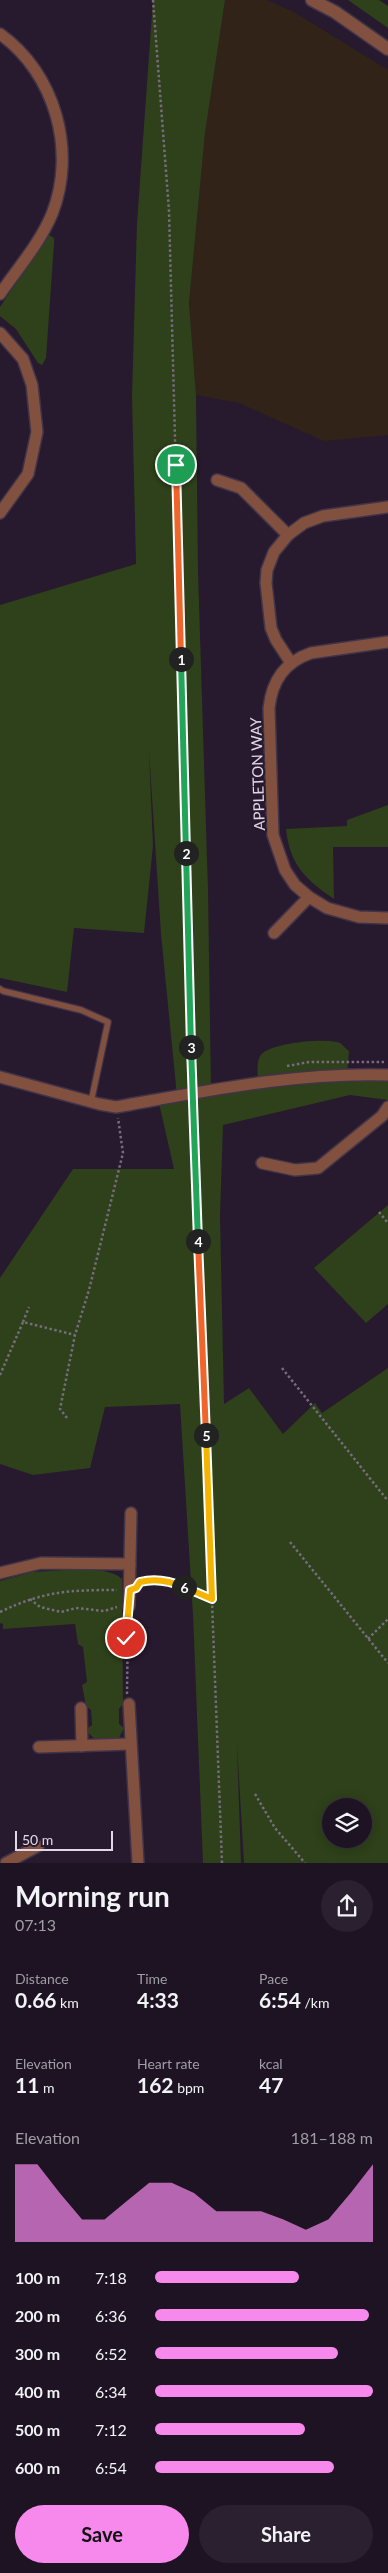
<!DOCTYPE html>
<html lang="en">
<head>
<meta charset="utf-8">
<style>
  :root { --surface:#1d1322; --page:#2a202f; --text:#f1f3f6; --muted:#a09ea5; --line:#3b3240; --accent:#f788ec }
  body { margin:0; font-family:Lato,sans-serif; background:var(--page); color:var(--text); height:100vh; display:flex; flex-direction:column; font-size:19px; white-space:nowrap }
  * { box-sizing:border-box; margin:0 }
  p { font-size:16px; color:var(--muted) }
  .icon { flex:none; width:28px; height:28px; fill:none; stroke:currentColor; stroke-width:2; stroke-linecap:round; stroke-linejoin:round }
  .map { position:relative; height:1863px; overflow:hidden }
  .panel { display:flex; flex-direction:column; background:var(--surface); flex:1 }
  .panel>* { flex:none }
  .fabs { position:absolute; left:322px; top:1798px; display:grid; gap:10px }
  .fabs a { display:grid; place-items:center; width:50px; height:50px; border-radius:50%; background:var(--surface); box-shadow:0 2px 12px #0003,0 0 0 1px var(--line); font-size:25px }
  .scale { position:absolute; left:15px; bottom:12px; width:98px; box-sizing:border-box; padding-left:5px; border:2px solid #e1d8e7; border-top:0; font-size:14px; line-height:18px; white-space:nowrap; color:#e1d8e7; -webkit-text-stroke:4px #27192e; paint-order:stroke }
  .pin { position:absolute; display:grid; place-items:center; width:42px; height:42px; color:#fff; margin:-21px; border:2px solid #fff; border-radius:50%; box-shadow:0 1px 5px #0007 }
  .km { position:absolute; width:25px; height:25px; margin:-12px; border-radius:50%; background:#222; color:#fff; font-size:14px; line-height:25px; text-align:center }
  .round { display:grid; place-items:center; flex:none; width:52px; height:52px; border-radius:26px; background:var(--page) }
  .overview { display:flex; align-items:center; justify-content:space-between; height:85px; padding:0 15px }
  h1 { font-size:28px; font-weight:700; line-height:38px }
  .figures { display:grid; grid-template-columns:repeat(3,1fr); gap:8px; height:85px; padding:5px 15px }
  .figures div { display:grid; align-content:center }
  .figures b { font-size:21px; font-weight:700 }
  .figures small { font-size:14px; font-weight:400 }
  .figures p { font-size:14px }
  .chart { height:140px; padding:10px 15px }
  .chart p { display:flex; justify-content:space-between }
  .chart svg { width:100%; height:90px; margin-top:5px; fill:var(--accent); opacity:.7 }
  .primary-button { display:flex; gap:10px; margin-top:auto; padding:10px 15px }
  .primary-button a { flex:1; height:58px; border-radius:30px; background:var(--accent); color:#111; font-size:20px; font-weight:700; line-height:58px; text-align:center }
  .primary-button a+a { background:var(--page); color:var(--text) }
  ul { padding:0 15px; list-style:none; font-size:16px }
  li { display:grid; grid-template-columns:80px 60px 1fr; align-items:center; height:38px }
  li i { height:12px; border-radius:6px; background:var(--accent) }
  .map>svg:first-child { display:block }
</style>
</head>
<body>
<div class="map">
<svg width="388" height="1863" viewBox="0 0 388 1863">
  <rect width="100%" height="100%" fill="#27192e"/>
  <path fill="#322318" d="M225,0H267L294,12L388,70V435L324,441L239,403L196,395L189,303L205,133Z"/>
  <g fill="#2e411a" fill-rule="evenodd">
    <path d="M153,0H225L205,133L189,303L196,395L198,572L208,890L211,1090L258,1084C258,1076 256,1063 260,1056C267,1043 326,1037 340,1043C343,1045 346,1049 349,1051L347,1074L388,1075V1100L350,1095L223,1125L220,1216L224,1404L249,1388L283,1434L315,1403L322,1413L388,1368V1863H244L237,1745L241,1863H203L193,1615L180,1404L105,1407L90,1468L33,1475L0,1464V1278L73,1169H174L158,1099L177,1096L161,934L149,751L153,846L144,933L74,928L67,992L0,978V605L136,564L132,396L137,223ZM331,1806H364V1839H331Z"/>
    <path d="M348,0H379L388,6V28Z"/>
    <path d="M49,235L54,238V244L46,358L42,365L38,363L16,329L0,316V307Z"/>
    <path d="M388,805V847H333L334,899C305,879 290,865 286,829L347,826V820Z"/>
    <path d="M388,1205V1304L366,1323L314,1268Z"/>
    <path d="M82,1569C94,1570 113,1570 122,1579L123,1704L119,1709V1724L124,1728L119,1738L95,1739L88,1733V1728L92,1725L91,1710L86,1706L82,1685L87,1682L83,1647L78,1644L75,1624L3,1629V1624L0,1623V1581L32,1572Z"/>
  </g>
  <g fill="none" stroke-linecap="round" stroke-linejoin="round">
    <g stroke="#413448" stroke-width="8">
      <path id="service" d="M0,989L3,991L81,1010L108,1022L91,1102"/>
    </g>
    <g stroke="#413448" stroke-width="14">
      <g id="minor">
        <path d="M0,34C55,73 77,151 52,214C40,243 18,268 0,294"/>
        <path d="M0,333L23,359L32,385L37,432L28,474L0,513"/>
        <path d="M217,480L241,488L288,535"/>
        <path d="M388,642L311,653C285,662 272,680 269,708L273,835L285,870L295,885L309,897L327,908L359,917L388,918"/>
        <path d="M291,663L276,640L271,628L266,583L267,570L274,552L288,535L304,523L323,516L388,507"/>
        <path d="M274,933L309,897"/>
        <path d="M0,1077L99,1104L116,1107C206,1091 296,1072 388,1075"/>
        <path d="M262,1163L295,1170L318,1168L382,1116L388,1107"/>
        <path d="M0,1573L41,1563L130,1564"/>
        <path d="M129,1606L131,1513"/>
        <path d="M129,1704L138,1863"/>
        <path d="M81,1708L82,1746"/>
        <path d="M39,1747L131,1744"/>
        <path d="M6,1863L38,1846"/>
      </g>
    </g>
    <g stroke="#413448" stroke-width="15">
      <path id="tertiary" d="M312,0L335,12L388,49"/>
    </g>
    <g stroke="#776c7e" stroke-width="2.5" stroke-dasharray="2.5 2.5" stroke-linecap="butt">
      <path d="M153,0L169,211L192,1083"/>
      <path d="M287,1066L309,1062H384"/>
      <path d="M193,1106L222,1863"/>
      <path d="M379,1212L388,1223"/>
      <path d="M23,1322L29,1307"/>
      <path d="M282,1368L388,1501"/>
      <path d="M0,1375L23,1322L75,1335"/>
      <path d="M67,1418L60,1409L75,1335L89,1290L123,1153L118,1118"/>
      <path d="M290,1542L388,1663"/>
      <path d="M142,1582H172L212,1599"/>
      <path d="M30,1599L40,1607L61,1612L76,1608L104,1611L117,1607"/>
      <path d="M0,1612C44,1591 69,1590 117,1590"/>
      <path d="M368,1639L388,1619"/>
      <path d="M127,1694L128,1617"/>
      <path d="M255,1794L275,1828L305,1863"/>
    </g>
    <use href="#service" stroke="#81503f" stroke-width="5.5"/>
    <use href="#minor" stroke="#81503f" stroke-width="11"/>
    <use href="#tertiary" stroke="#81503f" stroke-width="12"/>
  </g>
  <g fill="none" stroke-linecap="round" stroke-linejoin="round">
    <g stroke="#fff" stroke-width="10">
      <path id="split-1" d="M176,465L181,659"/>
    </g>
    <g stroke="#fff" stroke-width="10">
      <path id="split-2" d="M181,659L186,853"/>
    </g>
    <g stroke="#fff" stroke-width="10">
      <path id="split-3" d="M186,853L191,1047"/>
    </g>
    <g stroke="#fff" stroke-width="10">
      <path id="split-4" d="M191,1047L198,1241"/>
    </g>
    <g stroke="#fff" stroke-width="10">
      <path id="split-5" d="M198,1241L206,1435"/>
    </g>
    <g stroke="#fff" stroke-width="10">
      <path id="split-6" d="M184,1587L212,1599L206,1435"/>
    </g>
    <g stroke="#fff" stroke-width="10">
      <path id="split-7" d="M126,1638L130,1590L136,1588L140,1582C155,1578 170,1581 184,1587"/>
    </g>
    <use href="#split-1" stroke="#f0652b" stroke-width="6"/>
    <use href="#split-2" stroke="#22a559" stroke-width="6"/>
    <use href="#split-3" stroke="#22a559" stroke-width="6"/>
    <use href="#split-4" stroke="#22a559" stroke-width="6"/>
    <use href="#split-5" stroke="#f0652b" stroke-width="6"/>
    <use href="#split-6" stroke="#f5b400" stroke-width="6"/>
    <use href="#split-7" stroke="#f5b400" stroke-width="6"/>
  </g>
  <g text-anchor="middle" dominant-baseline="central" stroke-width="4" stroke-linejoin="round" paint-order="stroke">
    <g font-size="15" fill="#e1d8e7" stroke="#27192e">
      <text transform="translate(257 774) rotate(-92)">APPLETON WAY</text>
    </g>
  </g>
</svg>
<div class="fabs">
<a><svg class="icon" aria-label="layers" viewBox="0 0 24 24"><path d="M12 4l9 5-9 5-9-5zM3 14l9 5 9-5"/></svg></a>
</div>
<div class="scale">50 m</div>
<div class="pin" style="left:176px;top:465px;background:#1e9e55"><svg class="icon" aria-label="arrive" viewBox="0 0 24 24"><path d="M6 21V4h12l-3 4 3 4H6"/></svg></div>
<div class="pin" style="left:126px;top:1638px;background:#d93025"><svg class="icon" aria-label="check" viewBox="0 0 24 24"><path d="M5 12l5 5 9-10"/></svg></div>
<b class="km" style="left:181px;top:659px">1</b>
<b class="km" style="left:186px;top:853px">2</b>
<b class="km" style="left:191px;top:1047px">3</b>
<b class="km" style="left:198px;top:1241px">4</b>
<b class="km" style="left:206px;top:1435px">5</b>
<b class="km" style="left:184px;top:1587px">6</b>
</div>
<section class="panel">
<div class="overview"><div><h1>Morning run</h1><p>07:13</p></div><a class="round"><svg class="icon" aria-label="share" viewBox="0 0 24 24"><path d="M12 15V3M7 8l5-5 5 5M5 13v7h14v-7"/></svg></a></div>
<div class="figures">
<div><p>Distance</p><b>0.66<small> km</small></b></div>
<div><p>Time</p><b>4:33</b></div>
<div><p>Pace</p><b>6:54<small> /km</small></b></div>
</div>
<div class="figures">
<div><p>Elevation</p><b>11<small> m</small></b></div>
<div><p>Heart rate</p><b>162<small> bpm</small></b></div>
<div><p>kcal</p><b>47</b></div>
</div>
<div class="chart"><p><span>Elevation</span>181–188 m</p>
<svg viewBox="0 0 160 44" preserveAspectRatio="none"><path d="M0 44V6L10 6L20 20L30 33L40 33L50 24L60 15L70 15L80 20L90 29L100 29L110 29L120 33L130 38L140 33L150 20L160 6V44z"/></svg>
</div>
<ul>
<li><b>100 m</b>7:18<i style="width:66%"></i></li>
<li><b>200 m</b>6:36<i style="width:98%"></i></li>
<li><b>300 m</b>6:52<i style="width:84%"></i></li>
<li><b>400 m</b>6:34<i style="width:100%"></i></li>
<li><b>500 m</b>7:12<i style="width:69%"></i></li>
<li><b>600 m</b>6:54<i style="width:82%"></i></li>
</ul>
<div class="primary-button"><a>Save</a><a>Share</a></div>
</section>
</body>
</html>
